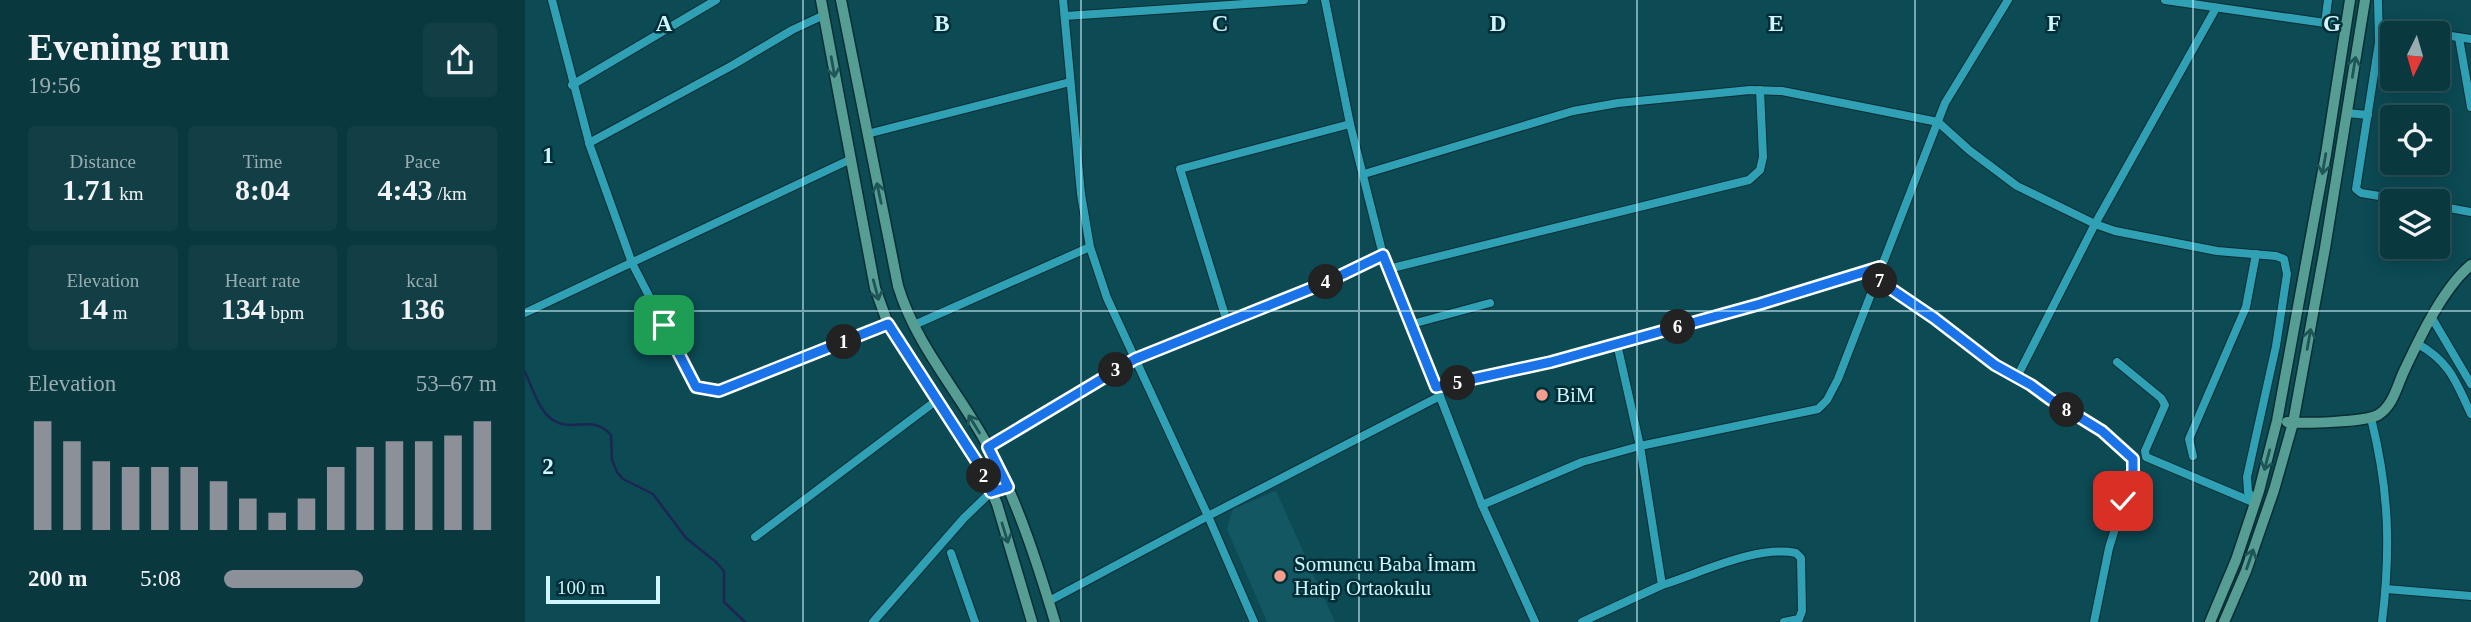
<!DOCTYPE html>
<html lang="en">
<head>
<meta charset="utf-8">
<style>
  :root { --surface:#09383f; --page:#123f46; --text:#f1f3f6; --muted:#99acb0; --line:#295259; --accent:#8c9099 }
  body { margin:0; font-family:"Times New Roman",serif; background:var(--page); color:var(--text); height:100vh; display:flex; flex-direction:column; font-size:26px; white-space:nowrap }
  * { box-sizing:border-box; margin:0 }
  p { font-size:23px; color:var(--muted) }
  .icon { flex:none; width:38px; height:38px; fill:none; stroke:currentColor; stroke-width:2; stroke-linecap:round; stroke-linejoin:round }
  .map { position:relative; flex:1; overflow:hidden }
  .side { display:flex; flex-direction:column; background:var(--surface); width:525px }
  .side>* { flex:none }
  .needle { width:46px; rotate:185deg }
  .fabs { position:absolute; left:1855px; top:21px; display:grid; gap:14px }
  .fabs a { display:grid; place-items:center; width:70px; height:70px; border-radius:7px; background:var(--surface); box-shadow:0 4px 18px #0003,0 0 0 2px var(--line); font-size:35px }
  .scale { position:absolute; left:21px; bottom:18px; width:114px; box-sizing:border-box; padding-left:7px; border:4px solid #d0f5fe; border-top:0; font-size:19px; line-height:24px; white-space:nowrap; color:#d0f5fe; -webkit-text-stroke:5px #002e37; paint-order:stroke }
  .pin { position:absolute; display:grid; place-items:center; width:60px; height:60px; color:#fff; margin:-30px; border-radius:14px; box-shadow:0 4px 10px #0006 }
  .km { position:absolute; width:35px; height:35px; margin:-18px; border-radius:50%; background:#222; color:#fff; font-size:19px; line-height:35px; text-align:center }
  .round { display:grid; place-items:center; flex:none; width:74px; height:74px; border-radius:7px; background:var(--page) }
  .head { display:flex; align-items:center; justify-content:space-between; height:119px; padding:0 28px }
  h1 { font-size:38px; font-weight:600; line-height:52px }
  .stats { display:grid; grid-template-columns:repeat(3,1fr); gap:10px; height:119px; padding:7px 28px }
  .stats div { display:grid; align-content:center; border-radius:7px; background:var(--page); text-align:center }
  .stats b { font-size:30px; font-weight:600 }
  .stats small { font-size:19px; font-weight:400 }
  .stats p { font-size:19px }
  .chart { height:196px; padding:14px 28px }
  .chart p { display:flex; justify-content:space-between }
  .chart svg { width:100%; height:126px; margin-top:7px; stroke:var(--accent); stroke-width:6 }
  ul { padding:0 28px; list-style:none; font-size:23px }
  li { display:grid; grid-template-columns:112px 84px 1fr; align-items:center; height:52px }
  li i { height:18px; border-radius:9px; background:var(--accent) }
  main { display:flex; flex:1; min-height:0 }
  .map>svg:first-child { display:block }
</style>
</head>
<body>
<main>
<section class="side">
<div class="head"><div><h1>Evening run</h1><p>19:56</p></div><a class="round"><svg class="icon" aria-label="share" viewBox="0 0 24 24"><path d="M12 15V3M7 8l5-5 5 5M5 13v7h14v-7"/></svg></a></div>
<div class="stats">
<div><p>Distance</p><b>1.71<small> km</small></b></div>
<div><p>Time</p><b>8:04</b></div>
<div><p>Pace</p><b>4:43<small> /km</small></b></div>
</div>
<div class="stats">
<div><p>Elevation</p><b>14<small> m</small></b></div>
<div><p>Heart rate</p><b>134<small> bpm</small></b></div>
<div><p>kcal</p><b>136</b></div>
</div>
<div class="chart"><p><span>Elevation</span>53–67 m</p>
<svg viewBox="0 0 160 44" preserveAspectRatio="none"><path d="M5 44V6M15 44V13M25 44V20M35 44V22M45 44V22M55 44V22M65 44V27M75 44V33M85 44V38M95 44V33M105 44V22M115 44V15M125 44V13M135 44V13M145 44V11M155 44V6"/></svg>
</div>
<ul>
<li><b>200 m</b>5:08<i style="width:51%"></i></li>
</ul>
</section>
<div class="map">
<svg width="1946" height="622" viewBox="0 0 1946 622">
  <rect width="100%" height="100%" fill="#0c4a54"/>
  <path fill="#135763" d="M750,491L752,493L810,622H742L702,529L708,509Z"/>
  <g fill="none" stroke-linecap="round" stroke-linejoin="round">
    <path stroke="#1d2653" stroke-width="2.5" d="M0,372C7,387 12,405 24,417C46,436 66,412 86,435L87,460L92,472L98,479L128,494L161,538L191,562L199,571V602L220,622"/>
    <g stroke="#0b2d34" stroke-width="10">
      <g id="street">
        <path d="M27,0L65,146L107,263L171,387L194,391L363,324"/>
        <path d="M800,0L825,124L858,255L887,324L957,505L1010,622"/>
        <path d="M1640,0L1821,26"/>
        <path d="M1853,0L1854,42L1831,189L1836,193L1885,201"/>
        <path d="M540,16L779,0"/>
        <path d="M1800,23L1803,0"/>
        <path d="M1854,25L1907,33"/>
        <path d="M1913,34L1946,39"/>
        <path d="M1934,38L1946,107"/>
        <path d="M47,85L191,0"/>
        <path d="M1822,113L1843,115"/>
        <path d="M342,134L545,82"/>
        <path d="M64,143L208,65L267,30L299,15"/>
        <path d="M839,174L1048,111L1093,103L1225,90L1257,91L1413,122L1444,150L1492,186L1570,224L1590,231L1692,251L1751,256L1759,259L1762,274L1751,346L1722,477L1723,492L1730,501"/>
        <path d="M1913,206L1946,212"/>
        <path d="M863,269L1224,180L1235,170L1238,157L1235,90"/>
        <path d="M1351,278L1409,318L1470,364L1506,385L1525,399L1577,431L1608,459V471L1584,548L1569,622"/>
        <path d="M0,313L324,160"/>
        <path d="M1907,318L1946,384"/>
        <path d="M702,322L655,169L825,124"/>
        <path d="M887,324L965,303"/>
        <path d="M389,325L565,247"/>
        <path d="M1893,344C1925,362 1931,382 1946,414"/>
        <path d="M1592,362L1636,398L1640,405L1620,451L1621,457L1730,503"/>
        <path d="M1492,377L1570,224L1691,8"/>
        <path d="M911,387L1026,362L1235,304L1355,267"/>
        <path d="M1846,418C1864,490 1866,548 1857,622"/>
        <path d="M463,447L609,359L802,282L858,255"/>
        <path d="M1668,456L1664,439L1721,307L1731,254"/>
        <path d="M957,505L1057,462L1115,446L1293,409L1302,400L1313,379L1420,103L1483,0"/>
        <path d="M230,537L412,400"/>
        <path d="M426,553L450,622"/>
        <path d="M1137,585C1176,573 1231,545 1271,553L1276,558L1277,611L1274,619L1259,622"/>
        <path d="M1861,589L1946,596"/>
        <path d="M524,601L683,516L582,298L565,247L556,194L538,0"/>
        <path d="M348,622L439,518L466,492L483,487"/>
        <path d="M729,622L683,516L915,396"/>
        <path d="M1057,622L1137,585L1115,446L1092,344"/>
      </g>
    </g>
    <g stroke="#0b2d34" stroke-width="13">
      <g id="secondary">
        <path d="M296,0L350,288L363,324L456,468L472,504L507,622"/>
        <path d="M316,0L373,286C391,346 435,393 464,448C493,503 512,562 530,622"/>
        <path d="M1762,422C1778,424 1840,422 1853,415C1869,405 1872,385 1880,369C1895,337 1919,287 1946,265"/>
        <path d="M1685,622L1711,560L1734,491L1752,421L1801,154L1825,0"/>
        <path d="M1699,622L1721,571L1749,490L1768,423L1800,248L1840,0"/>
      </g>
    </g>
    <use href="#street" stroke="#30a1b5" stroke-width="8"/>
    <use href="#secondary" stroke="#569e93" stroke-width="10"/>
  </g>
  <defs><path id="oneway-shaft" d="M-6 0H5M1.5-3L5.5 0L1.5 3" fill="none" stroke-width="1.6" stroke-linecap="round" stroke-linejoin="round" transform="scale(1.75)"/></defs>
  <g stroke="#1e5557">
    <use href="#oneway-shaft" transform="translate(308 67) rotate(80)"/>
    <use href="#oneway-shaft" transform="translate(1829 67) rotate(-81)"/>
    <use href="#oneway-shaft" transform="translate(1799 164) rotate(100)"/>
    <use href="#oneway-shaft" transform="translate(354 193) rotate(-102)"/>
    <use href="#oneway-shaft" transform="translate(351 290) rotate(75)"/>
    <use href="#oneway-shaft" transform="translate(1784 339) rotate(-80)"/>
    <use href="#oneway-shaft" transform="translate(449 424) rotate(-122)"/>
    <use href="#oneway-shaft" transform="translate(1742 460) rotate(105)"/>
    <use href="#oneway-shaft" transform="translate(480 533) rotate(73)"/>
    <use href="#oneway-shaft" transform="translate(1725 559) rotate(-71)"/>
  </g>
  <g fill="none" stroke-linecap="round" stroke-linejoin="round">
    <g stroke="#fff" stroke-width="14">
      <path id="route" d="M139,325L171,387L194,391L363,324L456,468L466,492L483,487L463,447L610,359L802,282L858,255L911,387L1026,362L1235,304L1355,267L1350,278L1409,318L1470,365L1506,385L1525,399L1577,431L1608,459V471L1598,501"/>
    </g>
    <use href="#route" stroke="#1a73e8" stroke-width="9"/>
  </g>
  <path fill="none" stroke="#d0f5fe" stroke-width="2" stroke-opacity="0.55" d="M278,0V622M556,0V622M834,0V622M1112,0V622M1390,0V622M1668,0V622M0,311H1946"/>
  <g fill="#f49d8c" stroke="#002e37" stroke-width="2.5">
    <circle cx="1017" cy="395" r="7"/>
    <circle cx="755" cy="576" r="7"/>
  </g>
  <g text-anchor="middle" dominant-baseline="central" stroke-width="5" stroke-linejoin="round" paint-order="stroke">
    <g font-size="21" fill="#d0f5fe" stroke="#002e37" text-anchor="start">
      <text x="1031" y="395">BiM</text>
      <text x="769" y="564">Somuncu Baba İmam<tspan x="769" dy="24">Hatip Ortaokulu</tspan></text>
    </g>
  </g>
  <g font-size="23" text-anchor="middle" font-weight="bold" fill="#d0f5fe" stroke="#002e37" stroke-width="5" stroke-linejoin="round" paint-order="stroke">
    <text x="139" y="31">A</text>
    <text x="417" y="31">B</text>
    <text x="695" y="31">C</text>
    <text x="973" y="31">D</text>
    <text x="1251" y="31">E</text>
    <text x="1529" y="31">F</text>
    <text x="1807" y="31">G</text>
    <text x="23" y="163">1</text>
    <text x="23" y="474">2</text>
  </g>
</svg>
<div class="fabs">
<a><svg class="needle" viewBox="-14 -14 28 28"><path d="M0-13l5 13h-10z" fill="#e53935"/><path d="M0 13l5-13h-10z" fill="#99acb0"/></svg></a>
<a><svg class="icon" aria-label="locate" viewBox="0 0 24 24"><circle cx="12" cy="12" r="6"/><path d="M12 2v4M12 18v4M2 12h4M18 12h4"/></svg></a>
<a><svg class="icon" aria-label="layers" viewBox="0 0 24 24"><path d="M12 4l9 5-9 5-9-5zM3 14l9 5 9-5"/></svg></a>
</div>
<div class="scale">100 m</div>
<div class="pin" style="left:139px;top:325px;background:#1e9e55"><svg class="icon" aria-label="arrive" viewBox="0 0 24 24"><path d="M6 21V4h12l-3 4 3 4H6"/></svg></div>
<div class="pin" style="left:1598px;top:501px;background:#d93025"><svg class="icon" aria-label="check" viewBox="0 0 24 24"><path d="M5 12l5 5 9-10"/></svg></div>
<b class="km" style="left:319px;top:342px">1</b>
<b class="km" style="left:459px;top:476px">2</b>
<b class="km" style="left:591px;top:370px">3</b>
<b class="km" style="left:801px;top:282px">4</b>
<b class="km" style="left:933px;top:383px">5</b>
<b class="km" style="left:1153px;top:327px">6</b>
<b class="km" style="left:1355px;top:281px">7</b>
<b class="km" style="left:1542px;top:410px">8</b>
</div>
</main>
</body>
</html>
